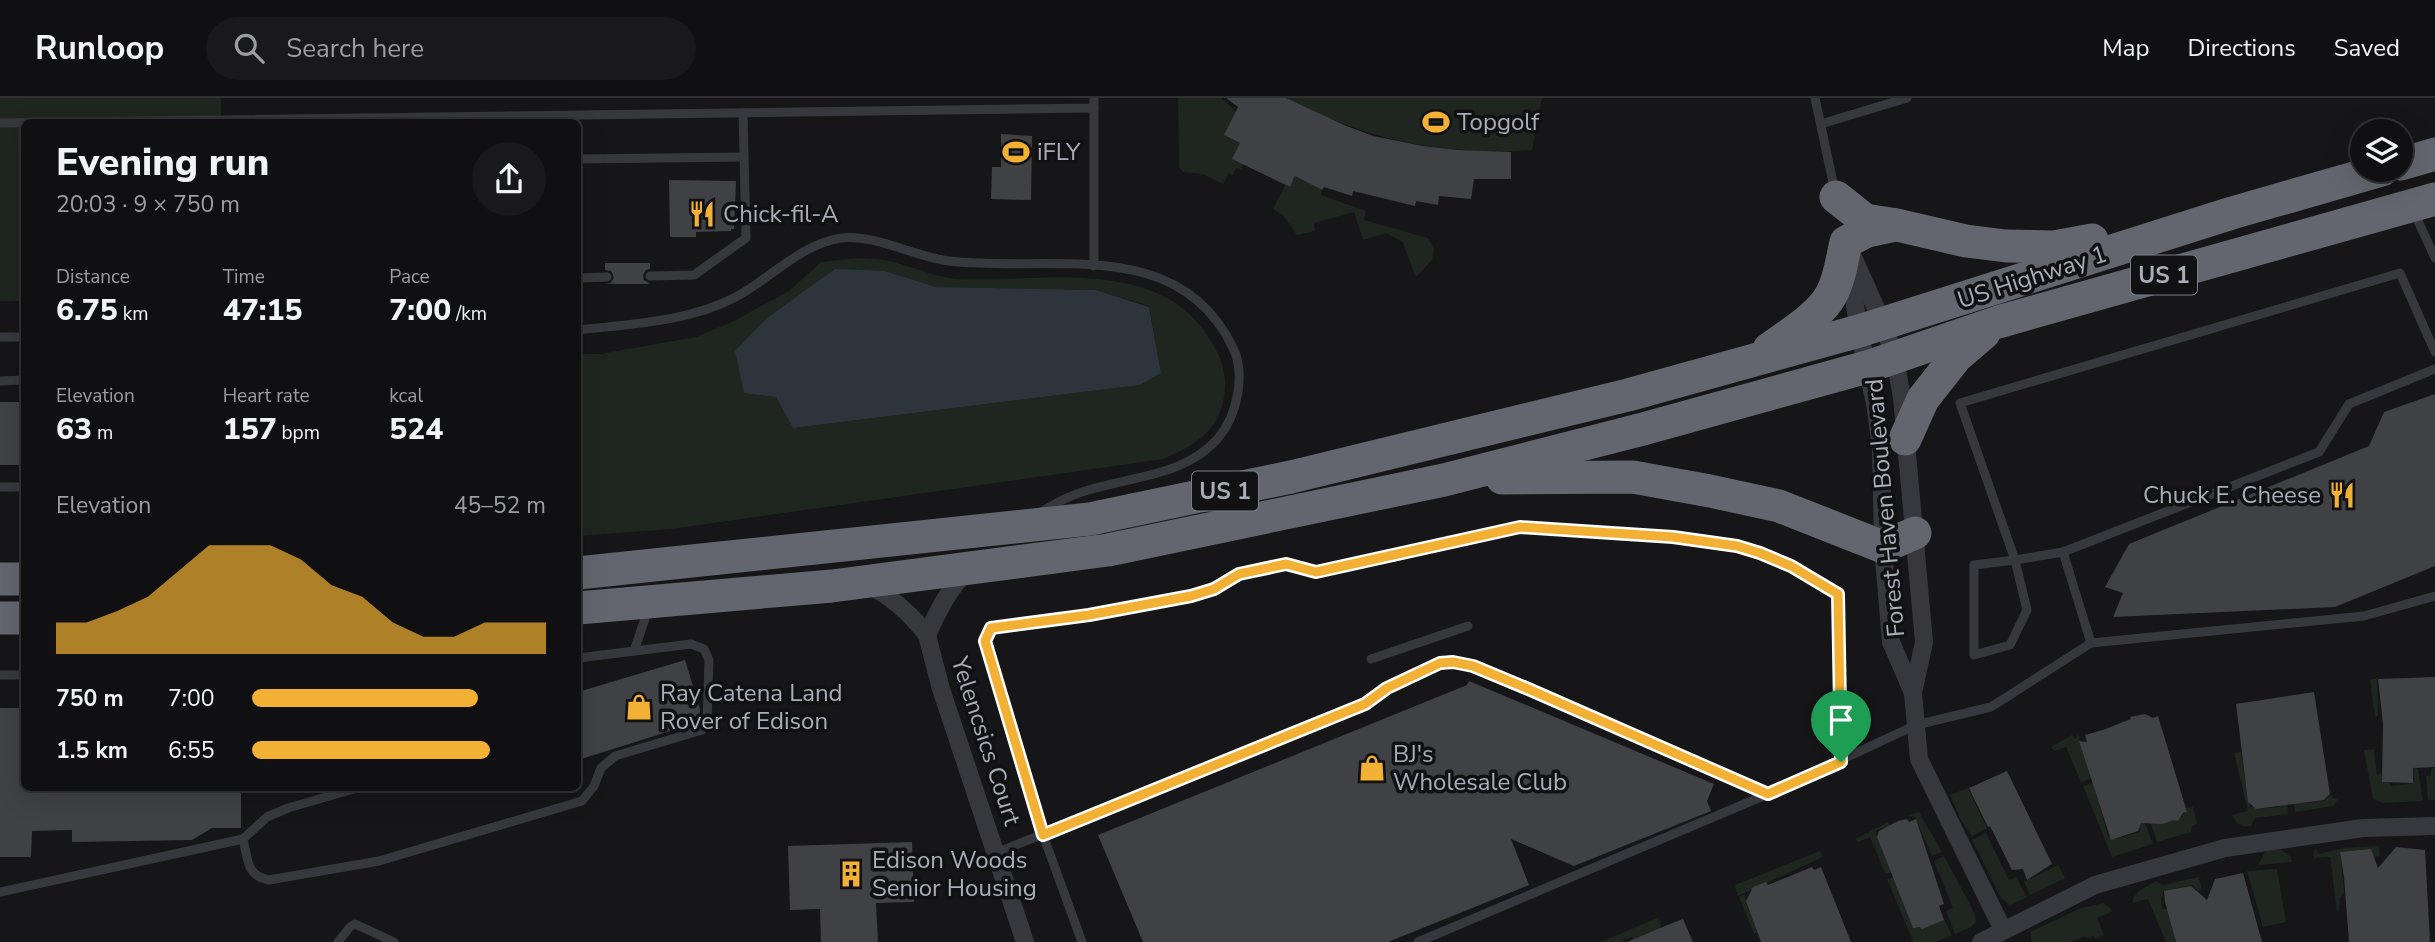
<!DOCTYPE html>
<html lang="en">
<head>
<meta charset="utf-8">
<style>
  :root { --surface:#101012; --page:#19191b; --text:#f1f3f6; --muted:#9c9d9f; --line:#303032; --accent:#f2b134 }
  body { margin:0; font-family:"Nunito Sans",sans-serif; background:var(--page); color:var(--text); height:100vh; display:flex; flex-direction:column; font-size:26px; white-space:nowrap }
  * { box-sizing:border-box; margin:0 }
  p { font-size:23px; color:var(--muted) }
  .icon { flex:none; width:38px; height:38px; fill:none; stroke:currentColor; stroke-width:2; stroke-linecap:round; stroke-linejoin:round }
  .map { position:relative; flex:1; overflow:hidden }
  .drawer { position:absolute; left:21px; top:21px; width:560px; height:672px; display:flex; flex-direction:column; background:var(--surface); border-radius:10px; box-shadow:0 7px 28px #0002,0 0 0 2px var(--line) }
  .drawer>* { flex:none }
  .tools { position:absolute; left:2350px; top:21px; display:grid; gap:14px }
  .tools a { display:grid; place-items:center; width:63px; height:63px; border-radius:50%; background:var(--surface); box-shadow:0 7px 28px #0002,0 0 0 2px var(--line); font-size:35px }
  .pin { position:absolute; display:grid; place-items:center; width:60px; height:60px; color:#fff; margin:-72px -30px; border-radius:50% 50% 50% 0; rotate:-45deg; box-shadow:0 0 7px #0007 }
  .pin .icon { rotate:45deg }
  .round { display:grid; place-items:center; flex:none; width:74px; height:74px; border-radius:37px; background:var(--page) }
  .head { display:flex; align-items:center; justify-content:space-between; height:119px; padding:0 35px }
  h1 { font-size:38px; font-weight:800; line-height:52px }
  .figures { display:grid; grid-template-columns:repeat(3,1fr); gap:10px; height:119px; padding:7px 35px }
  .figures div { display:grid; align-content:center }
  .figures b { font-size:30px; font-weight:800 }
  .figures small { font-size:19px; font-weight:400 }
  .figures p { font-size:19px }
  .chart { height:196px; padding:14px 35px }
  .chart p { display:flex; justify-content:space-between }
  .chart svg { width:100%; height:126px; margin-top:7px; fill:var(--accent); opacity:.7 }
  ul { padding:0 35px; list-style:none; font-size:23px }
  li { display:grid; grid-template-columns:112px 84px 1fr; align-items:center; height:52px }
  li i { height:18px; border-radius:9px; background:var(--accent) }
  header { display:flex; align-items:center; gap:42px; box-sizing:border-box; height:98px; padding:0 35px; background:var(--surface); border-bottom:2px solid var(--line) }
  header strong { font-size:33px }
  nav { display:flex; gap:38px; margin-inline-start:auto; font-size:24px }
  .search { width:490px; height:63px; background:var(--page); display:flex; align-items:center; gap:18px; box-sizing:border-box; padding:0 24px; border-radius:38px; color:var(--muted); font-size:26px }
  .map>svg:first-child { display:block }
</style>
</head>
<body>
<header>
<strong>Runloop</strong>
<div class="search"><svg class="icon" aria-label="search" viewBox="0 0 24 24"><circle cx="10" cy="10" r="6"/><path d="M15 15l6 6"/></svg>Search here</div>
<nav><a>Map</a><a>Directions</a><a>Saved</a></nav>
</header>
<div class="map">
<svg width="2435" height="844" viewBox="0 0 2435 844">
  <rect width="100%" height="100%" fill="#161618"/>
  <g fill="#1e261f" fill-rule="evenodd">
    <path d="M0,0H221V24H24V203H0Z"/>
    <path d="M1178,0H1221L1236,13L1224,37L1240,45L1232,61L1243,66L1241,71L1236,70L1233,77L1229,75L1223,86L1203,76L1183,74L1179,69Z"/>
    <path d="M1286,0H1542L1532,52C1445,59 1363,41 1286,0Z"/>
    <path d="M1295,78L1322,92L1321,97L1366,113L1364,122L1428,140L1434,151L1432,162L1417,178H1415L1403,144L1386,135L1363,142L1354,114L1314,125L1315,133L1297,137L1283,117L1273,111L1285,87L1290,89Z"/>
    <path d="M858,160C866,161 876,160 884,162C909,166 932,179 957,181C1039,185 1158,157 1209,240C1219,255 1226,271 1225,290C1223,330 1197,347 1163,361L671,431L578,438V256H600L696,239L732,224L789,193L821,164ZM885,173L936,189L1096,192L1149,208L1161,275L1140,287L793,330L776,299Z"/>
    <path d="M2377,580L2378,618L2375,619L2370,582Z"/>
    <path d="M2078,636L2091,681L2081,684L2066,649L2054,653L2051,649L2072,637L2075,641Z"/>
    <path d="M2374,651L2377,678L2381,674L2383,684L2390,685V688L2411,686L2414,683V670L2418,671L2423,703L2383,705L2373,701L2364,652Z"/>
    <path d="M2241,654L2250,709L2255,708L2257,711L2278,709L2281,702L2287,699L2288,716L2255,720L2251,728H2243L2238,726L2232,717L2248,713L2234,655Z"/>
    <path d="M2435,670V702H2428L2426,678H2431V671Z"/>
    <path d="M2093,685L2108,738L2116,741L2140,734L2139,725L2144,723L2153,746L2112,759L2083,688Z"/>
    <path d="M1968,690L1987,730L1972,738L1961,723L1950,697Z"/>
    <path d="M2300,691L2301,705L2324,703L2331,697L2333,700L2338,701L2333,708L2295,714L2293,699Z"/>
    <path d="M2193,709L2197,726L2192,728L2191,734L2157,744L2150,723L2179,721L2182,719L2183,716L2187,714L2186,710Z"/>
    <path d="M1919,714L1942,754L1932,758L1916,721L1914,718L1909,719L1908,717Z"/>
    <path d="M1888,724L1890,728L1875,733L1891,774L1888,776L1885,775L1870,739L1858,744L1855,741Z"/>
    <path d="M1986,735L2009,782L2016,779L2027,799L2010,807L2001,800L1972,742Z"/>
    <path d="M2379,748L2380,758L2374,759L2371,752L2349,753L2341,761L2344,794L2340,800L2339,814L2337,813L2330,759L2313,760L2315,750L2319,756L2343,750Z"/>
    <path d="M2280,751L2291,759L2292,764L2258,767L2266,752Z"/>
    <path d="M1820,753L1823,759L1738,798L1735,787Z"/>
    <path d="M1944,758L1975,816L1976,824L1971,829L1955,836L1946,813L1953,810L1934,763Z"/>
    <path d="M2058,767L2065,780L2030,797L2024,784Z"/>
    <path d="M2277,771L2286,824L2263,829L2247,773Z"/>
    <path d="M1894,779L1914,830L1942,817L1952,837L1936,844H1911L1913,843L1887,781Z"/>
    <path d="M2199,779L2202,792L2198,793L2192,787L2163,794L2161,802L2162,811H2168L2176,844H2166L2148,801L2133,805V800L2139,793L2156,783L2163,787Z"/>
    <path d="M1745,796V800L1758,834L1754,836L1739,799Z"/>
    <path d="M2104,805L2113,813L2097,820L2104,837L2095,841L2094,838L2087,840L2086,838L2070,844H2032L2030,834L2081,810Z"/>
    <path d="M1657,820L1661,824L1660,830L1633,841L1632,839L1623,842V844H1601Z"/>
  </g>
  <path fill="#2c353c" d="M835,171L885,173L936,189L1096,192L1149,209L1161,275L1140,287L793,330L776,299L744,295L735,253L767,220Z"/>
  <g fill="#404145">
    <path d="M1226,0H1286L1344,27L1373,38L1423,48L1457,52L1511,54V81H1474L1471,101L1439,98L1438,107L1416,103L1415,108L1353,93L1352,98L1324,89L1322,92L1295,78L1290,89L1232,61L1240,45L1224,37L1238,9Z"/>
    <path d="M1001,36L1032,38L1031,102L991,101L992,69H1001Z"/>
    <path d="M669,82L736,83L734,131H731V133L696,134V139H670Z"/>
    <path d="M605,165H650V171L646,172L643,177L644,182L650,186H605L611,185L614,179L611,173L605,172Z"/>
    <path d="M2435,296V468L2335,509L2113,519L2123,495L2105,489L2129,446L2369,348L2384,314Z"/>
    <rect x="0" y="304" width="24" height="63"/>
    <path d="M685,562L700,611L699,624L578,662V594Z"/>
    <path d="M2435,579V669L2413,670V685L2382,684L2383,626L2378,581Z"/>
    <path d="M1469,583L1714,686L1707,703L1711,713L1574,768L1511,741L1529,787L1388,844H1143L1098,737L1467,587Z"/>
    <path d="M2314,594L2330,696L2324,702L2256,711L2248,704L2236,606Z"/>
    <path d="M0,610H24V690H241V730H212L192,742L72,744V732L32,733L31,759H0Z"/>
    <path d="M2145,616L2153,620L2158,618L2187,714L2183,715L2178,723L2174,722L2162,726L2141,725L2138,733L2111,742L2079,643L2087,644L2085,637L2103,632L2131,621L2130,619Z"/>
    <path d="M2007,673L2052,766L2027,782L2023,771L2012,772L1990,728L1988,729L1969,690Z"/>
    <path d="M1907,721L1909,724L1916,721L1944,806L1939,808L1944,822L1922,831L1920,829L1913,830L1877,739L1879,733L1898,723Z"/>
    <path d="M912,744L914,804L876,805L878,844H821L820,811L790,812L788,748Z"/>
    <path d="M2396,749L2425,752L2430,844H2349L2344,779L2340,754L2371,751L2378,770Z"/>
    <path d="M1812,769L1814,772L1821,769L1851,844H1761L1746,803L1753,789L1766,784L1768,787Z"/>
    <path d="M2243,775L2262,844H2176L2165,804L2164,793L2191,788L2207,802L2215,781Z"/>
    <path d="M1683,821L1693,844H1627L1660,830Z"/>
  </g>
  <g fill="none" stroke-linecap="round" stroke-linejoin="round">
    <g stroke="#37383d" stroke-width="9">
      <path d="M1094,0V168"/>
      <path d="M1815,0L1835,94"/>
      <path d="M0,25L1094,10"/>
      <path d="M1821,26L1907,0"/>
      <path d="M578,61L744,59"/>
      <path d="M2414,114L2435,160"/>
      <path d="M578,178L579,180L607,179"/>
      <path d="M650,178L694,177L746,140L743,15"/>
      <path d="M578,232C631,226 688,224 736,199C771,180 801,146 841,140C877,136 914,159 949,163C1049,175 1179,136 1233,250C1246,276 1237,317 1219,339C1183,382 1121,378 1074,397C1062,401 1052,408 1041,414"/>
      <path d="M0,239H24"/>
      <path d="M0,283L24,282"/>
      <path d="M0,389H24"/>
      <path d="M2063,454L2319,354L2349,306L2435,271"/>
      <path d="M2015,462L2027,512L2010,547L1974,557V467Z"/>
      <path d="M2091,545L2364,518L2435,498"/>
      <path d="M634,553L648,512"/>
      <path d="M1371,561L1468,528"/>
      <path d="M0,577H24"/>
      <path d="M243,741C248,761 246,778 269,782L379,763L582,703L594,688L601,670L615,658L702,632L707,626L709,562L704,551L691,546L578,560"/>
      <path d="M996,755L1365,606L1387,590L1440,565L1453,564L1473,568L1526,590L1768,696"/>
      <path d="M0,794L243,741L267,719L288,710L357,690"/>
      <path d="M338,844L350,829L355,826L394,844"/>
      <path d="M1082,844L1043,737L985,543L991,530L1089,517L1191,498L1215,491L1239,476L1286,466L1316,474L1520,429L1673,439L1737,448L1761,455L1791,468L1838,496L1841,664"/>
      <path d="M1418,844L1768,696L1916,627L1991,609L2091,545L2063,454L2015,462L1960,305L2400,175L2435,254"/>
    </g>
    <g stroke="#37383d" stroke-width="18">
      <path d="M1849,150L1883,226L1895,260L1902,300L1924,544L1913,595L1919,661L2003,832"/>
      <path d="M1849,169L1859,233L1875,305L1881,350L1883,449L1891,544L1913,595"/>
      <path d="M866,486C891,498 910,515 927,537C938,513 949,490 968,472"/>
      <path d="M927,537L941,591L1025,844"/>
      <path d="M1981,844L2095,787L2225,750L2363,730L2435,728"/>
    </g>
    <g stroke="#63666e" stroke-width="33">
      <path d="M2401,66L2435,56"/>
      <path d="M1836,99L1865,122L1897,127L1966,143L2006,148L2054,149L2092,142"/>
      <path d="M1769,251C1788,237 1820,218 1831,197C1840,181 1842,161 1846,144L1867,133L1895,127"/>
      <path d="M1905,341L1923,301L1956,259L1984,235"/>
      <path d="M1502,380L1633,379L1710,393L1779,408L1883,449L1915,435"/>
      <path d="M578,475L1090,421L1291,379L1628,297L1859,233L2232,115L2382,72"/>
      <path d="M0,481H24"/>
      <path d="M578,510L832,488L1108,452L1444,382L1643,331L1867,269L1998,224L2435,101"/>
      <path d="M0,520H24"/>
    </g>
  </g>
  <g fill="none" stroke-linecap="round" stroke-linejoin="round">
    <g stroke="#fff" stroke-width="14">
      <path id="route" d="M1520,429L1673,439L1737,448L1760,455L1791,468L1838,496L1841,664L1768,696L1526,590L1473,568L1453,564L1440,565L1387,590L1365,606L1043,737L985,543L991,530L1089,517L1191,498L1214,491L1239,476L1286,466L1316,474Z"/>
    </g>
    <use href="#route" stroke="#f2b134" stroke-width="9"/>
  </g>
  <defs>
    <g id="stadium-bare" transform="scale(2.1)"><path d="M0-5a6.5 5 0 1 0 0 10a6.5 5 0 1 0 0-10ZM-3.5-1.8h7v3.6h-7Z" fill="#f2b134" stroke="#111113" stroke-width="2.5" paint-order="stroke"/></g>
    <g id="restaurant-bare" transform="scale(2.1)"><path d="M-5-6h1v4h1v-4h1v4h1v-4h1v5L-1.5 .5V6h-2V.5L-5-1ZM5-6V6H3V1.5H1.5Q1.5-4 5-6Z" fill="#f2b134" stroke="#111113" stroke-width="2.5" paint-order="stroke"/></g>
    <g id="shop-bare" transform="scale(2.1)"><path d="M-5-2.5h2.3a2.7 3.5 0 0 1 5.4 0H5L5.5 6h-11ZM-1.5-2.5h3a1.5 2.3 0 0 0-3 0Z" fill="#f2b134" stroke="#111113" stroke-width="2.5" paint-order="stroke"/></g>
    <g id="building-bare" transform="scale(2.1)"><path d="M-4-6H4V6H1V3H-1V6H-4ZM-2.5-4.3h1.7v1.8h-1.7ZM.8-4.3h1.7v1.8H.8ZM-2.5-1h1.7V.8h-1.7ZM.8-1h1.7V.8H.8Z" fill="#f2b134" stroke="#111113" stroke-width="2.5" paint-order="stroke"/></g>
  </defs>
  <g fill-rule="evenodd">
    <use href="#stadium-bare" x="1436" y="24"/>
    <use href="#stadium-bare" x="1016" y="54"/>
    <use href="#restaurant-bare" x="702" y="116"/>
    <use href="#restaurant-bare" x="2342" y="397"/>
    <use href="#shop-bare" x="639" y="609"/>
    <use href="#shop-bare" x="1372" y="670"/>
    <use href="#building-bare" x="851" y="776"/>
  </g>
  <g text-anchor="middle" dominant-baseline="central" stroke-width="7" stroke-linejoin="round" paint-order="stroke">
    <g fill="#111113" stroke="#7b7e86" stroke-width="2">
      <rect x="2131" y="157.5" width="66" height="39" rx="5"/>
      <rect x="1192" y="373.5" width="66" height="39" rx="5"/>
    </g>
    <g font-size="23" font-weight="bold" fill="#a8adb8">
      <text x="2164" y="177">US 1</text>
      <text x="1225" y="393">US 1</text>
    </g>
    <g font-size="24" fill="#a8adb8" stroke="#111113" text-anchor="start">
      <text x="1457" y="24">Topgolf</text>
      <text x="1037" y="54">iFLY</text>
      <text x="723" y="116">Chick-fil-A</text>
      <text x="2321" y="397" text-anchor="end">Chuck E. Cheese</text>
      <text x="660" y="595">Ray Catena Land<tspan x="660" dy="28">Rover of Edison</tspan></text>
      <text x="1393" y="656">BJ's<tspan x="1393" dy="28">Wholesale Club</tspan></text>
      <text x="872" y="762">Edison Woods<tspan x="872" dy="28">Senior Housing</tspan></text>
    </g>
    <g font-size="24" fill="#a8adb8" stroke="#111113">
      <text transform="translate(2032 179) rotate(-18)">US Highway 1</text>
      <text transform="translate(1885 410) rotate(-95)">Forest Haven Boulevard</text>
      <text transform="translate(986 643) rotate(72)">Yelencsics Court</text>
    </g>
  </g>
</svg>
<div class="tools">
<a><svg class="icon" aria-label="layers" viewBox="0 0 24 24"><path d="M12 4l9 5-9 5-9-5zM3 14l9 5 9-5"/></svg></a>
</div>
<div class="pin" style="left:1841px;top:664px;background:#1e9e55"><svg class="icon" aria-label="arrive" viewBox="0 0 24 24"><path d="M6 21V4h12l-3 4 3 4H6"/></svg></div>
<section class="drawer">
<div class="head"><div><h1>Evening run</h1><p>20:03 · 9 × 750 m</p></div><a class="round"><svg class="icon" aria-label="share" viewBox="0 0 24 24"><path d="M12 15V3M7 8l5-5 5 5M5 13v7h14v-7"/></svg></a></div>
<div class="figures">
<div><p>Distance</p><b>6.75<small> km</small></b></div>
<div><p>Time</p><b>47:15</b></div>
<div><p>Pace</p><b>7:00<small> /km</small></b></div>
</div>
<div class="figures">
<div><p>Elevation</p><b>63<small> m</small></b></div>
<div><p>Heart rate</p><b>157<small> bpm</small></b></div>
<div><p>kcal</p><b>524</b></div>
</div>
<div class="chart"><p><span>Elevation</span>45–52 m</p>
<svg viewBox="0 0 160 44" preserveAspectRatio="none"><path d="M0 44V33L10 33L20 29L30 24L40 15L50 6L60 6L70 6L80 11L90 20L100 24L110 33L120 38L130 38L140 33L150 33L160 33V44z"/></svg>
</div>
<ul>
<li><b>750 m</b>7:00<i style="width:77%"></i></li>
<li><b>1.5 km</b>6:55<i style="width:81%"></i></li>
</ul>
</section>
</div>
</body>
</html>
